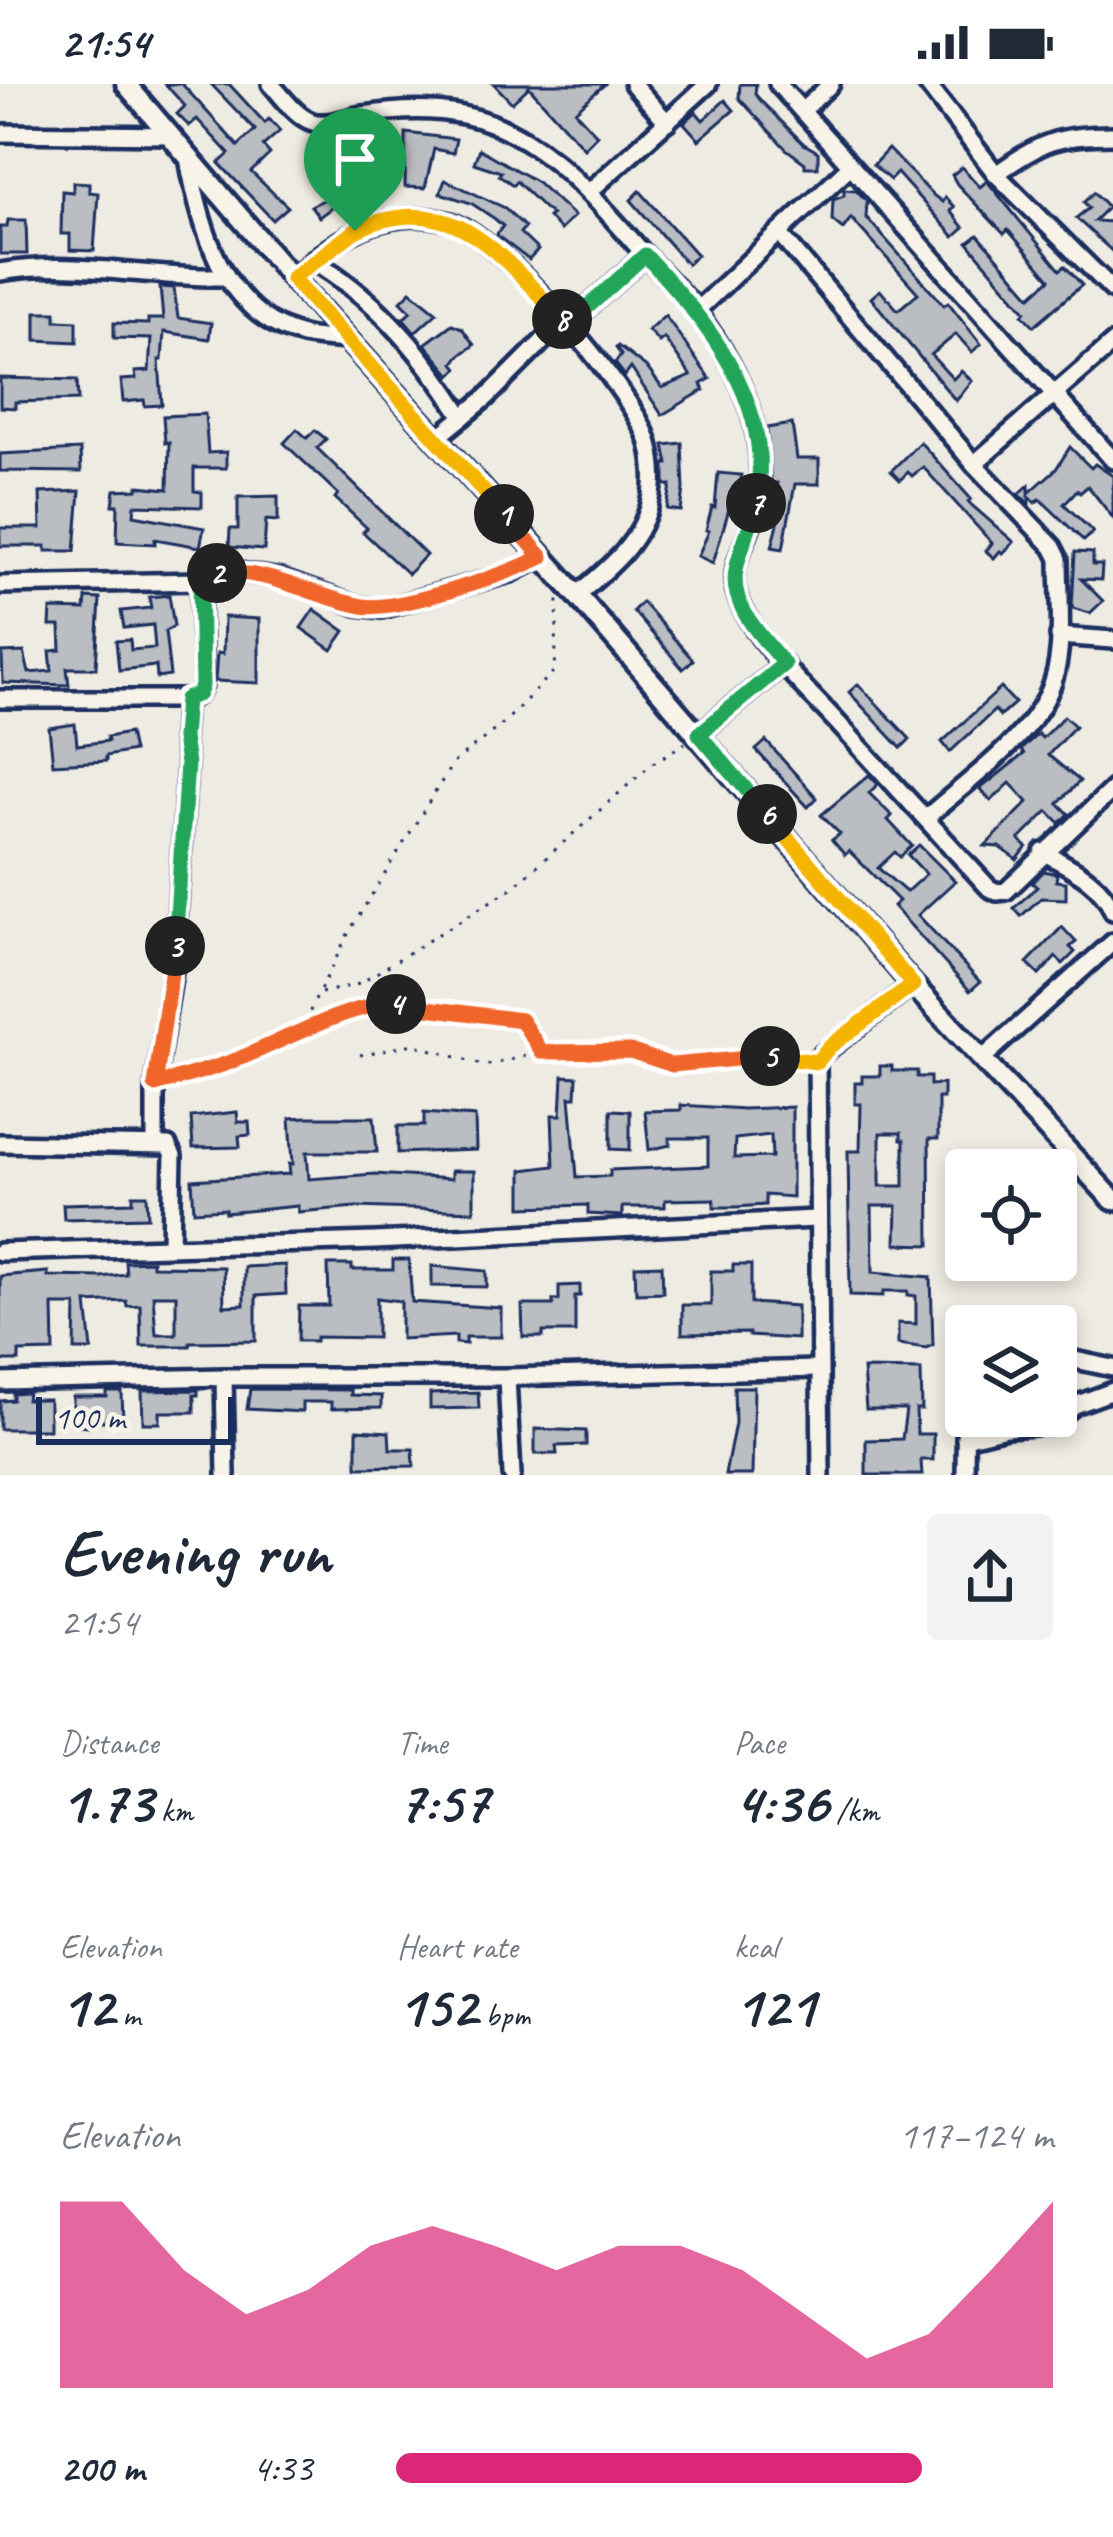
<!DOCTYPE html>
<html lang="en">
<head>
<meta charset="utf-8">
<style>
  :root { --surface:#fff; --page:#f2f2f3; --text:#1f2937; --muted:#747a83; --accent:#db2777 }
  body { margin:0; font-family:Caveat,sans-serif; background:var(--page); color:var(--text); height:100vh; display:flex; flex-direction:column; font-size:45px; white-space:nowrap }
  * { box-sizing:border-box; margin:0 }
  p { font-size:39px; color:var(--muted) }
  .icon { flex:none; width:66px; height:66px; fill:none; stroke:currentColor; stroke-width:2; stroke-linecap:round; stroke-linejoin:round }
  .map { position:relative; height:1391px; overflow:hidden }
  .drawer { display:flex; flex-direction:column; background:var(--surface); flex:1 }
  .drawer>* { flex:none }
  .tools { position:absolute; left:945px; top:1065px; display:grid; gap:24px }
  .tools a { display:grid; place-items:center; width:132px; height:132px; border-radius:12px; background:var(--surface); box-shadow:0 6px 18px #0003; font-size:60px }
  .scale { position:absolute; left:36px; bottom:30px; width:198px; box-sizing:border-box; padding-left:12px; border:6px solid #1b2f5e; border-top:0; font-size:33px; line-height:42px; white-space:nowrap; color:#1b2f5e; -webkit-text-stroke:9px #f7f3e8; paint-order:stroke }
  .pin { position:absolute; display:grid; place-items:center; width:102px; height:102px; color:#fff; margin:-123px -51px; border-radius:50% 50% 50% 0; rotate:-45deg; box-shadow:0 0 12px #0007 }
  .pin .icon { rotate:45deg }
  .km { position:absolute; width:60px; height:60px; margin:-30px; border-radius:50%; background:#222; color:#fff; font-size:33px; line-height:60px; text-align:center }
  .round { display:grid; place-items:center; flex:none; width:126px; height:126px; border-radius:12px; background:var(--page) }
  .summary { display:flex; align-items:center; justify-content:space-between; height:204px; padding:0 60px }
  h1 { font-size:66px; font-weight:700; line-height:90px }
  .figures { display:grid; grid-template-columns:repeat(3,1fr); gap:18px; height:204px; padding:12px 60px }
  .figures div { display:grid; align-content:center }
  .figures b { font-size:60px; font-weight:700 }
  .figures small { font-size:33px; font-weight:400 }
  .figures p { font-size:33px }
  .chart { height:336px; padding:24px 60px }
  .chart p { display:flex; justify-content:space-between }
  .chart svg { width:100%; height:216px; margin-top:12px; fill:var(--accent); opacity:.7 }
  ul { padding:0 60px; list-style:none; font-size:39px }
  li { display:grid; grid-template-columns:192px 144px 1fr; align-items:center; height:90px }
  li i { height:30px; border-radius:15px; background:var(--accent) }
  .status { display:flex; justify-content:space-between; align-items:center; height:84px; padding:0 60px; background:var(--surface); direction:ltr }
  .status svg { height:33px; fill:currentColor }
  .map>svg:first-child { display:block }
</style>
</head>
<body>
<div class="status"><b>21:54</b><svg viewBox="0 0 49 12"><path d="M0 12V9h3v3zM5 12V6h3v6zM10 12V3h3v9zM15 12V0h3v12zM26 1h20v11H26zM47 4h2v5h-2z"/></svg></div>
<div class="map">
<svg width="1113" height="1391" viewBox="0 0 1113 1391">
  <rect width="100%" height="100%" fill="#eeebe2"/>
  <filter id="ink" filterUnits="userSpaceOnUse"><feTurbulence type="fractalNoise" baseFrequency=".00833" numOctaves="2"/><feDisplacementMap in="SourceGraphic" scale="24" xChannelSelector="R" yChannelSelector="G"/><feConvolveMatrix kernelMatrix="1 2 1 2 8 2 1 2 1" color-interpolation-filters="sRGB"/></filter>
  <g filter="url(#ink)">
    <g fill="#babdc2" stroke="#1b2f5e" stroke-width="3" fill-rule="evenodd">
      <path d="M165,0H182L238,62L255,46L211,0H229L265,39L269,35L280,47L263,62L270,70L251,88L288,123L273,136L219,79L229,70L197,35L189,42L177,30L185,22Z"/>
      <path d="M494,0H605L575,27L597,51L584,64L529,3L512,19Z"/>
      <path d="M740,0H756L755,10L762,18L804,60L818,68V83H805V79L786,65L739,14Z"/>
      <path d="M725,16L734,26L699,56L684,39L696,28L703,36Z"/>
      <path d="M406,49L456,55L453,69L434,65L425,104L405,103Z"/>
      <path d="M479,65L537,98L574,132L560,146L548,133L551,131L516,97L513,101L499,91L501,88L474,79Z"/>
      <path d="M888,65L933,111L942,118L945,113L954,123L950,127L964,144L954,153L897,89L890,96L873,81Z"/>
      <path d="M962,83L980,103L987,97L1060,186L1065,182L1082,201L1034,242L1023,230L1026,227L968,159L978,151L1031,212L1050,195L1008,146L1004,150L957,100L952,91Z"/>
      <path d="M364,96L366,100L358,105L366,124L349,131L342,116L319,133L311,122Z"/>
      <path d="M445,96L505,124L525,143L520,149L538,166L529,176L496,151L503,142L495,135L471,119L440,109Z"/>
      <path d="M73,98L89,99V108L98,109L94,167L70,166V150H61L62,107L73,108Z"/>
      <path d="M844,105L856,106L867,117L866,133L944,221L948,218L981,260L972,268L956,250L931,271L953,295L961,287L972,297L956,317L871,214L880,206L898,226L918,209L851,134L843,145L832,136L833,115L844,111Z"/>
      <path d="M640,107L697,171L687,180L631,116Z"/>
      <path d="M1094,108L1108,123L1094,137L1113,138V168L1076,134L1089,124L1084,118Z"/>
      <path d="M8,136H26L27,170H0V143H7Z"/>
      <path d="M160,203L174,204L178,234L211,239L209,255L164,248L162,276H159L162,321L145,322L144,316L123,318L121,296L136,295L135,288L149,287L151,255L114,254V239L148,240V235H163Z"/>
      <path d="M411,207L437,228L415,248L403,234L411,227L401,217Z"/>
      <path d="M36,228H56V236L77,237V258L36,256Z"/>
      <path d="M665,231L710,295L701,300L704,306L662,331L631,284L625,292L615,279L621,271L616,264L618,262L648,285L662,304L691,292L664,254L659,258L648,246Z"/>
      <path d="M452,240L462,244L474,261L459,272L454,279L458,284L451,291L425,260Z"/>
      <path d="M0,294L77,296L78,316L15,318V324L0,323Z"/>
      <path d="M205,330L208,369L226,368V384H194V407L202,408V423L135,421L134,431L204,444L200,463L155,455V460L117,458L118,421H113L115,406L138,405V402L168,405L169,358L165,359L163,332Z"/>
      <path d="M792,340L797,375H819V400H795L783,465L772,463L779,436L771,435L777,399H771L767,344Z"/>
      <path d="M297,345L307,354L315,346L326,355L317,364L426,471L408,490L363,448L367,444L335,414L338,410L284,359Z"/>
      <path d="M920,358L971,415L968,418L1014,458L1003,469L1000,467L994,474L986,467L992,459L923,383L912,392L908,388L900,396L891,387Z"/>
      <path d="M682,359L684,405L681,427L667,425L671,401H665V380H668L664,361Z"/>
      <path d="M1070,363L1091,384L1095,380L1113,392V434L1088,402L1080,409L1077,406L1064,420L1093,448L1084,457L1040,415L1035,419L1029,412V420L1019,410L1029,401V409L1056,385Z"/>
      <path d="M80,366L81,388L0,387V370Z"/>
      <path d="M718,389L741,391L739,416L732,415L713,479L698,472L709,447L706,446L712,423L715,424Z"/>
      <path d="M80,407L75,467H46V462H0V444H41L40,409Z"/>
      <path d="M278,412V437L266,436L264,466L229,463L230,445H238V413Z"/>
      <path d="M1075,468L1093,469V481H1102L1101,496L1081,495L1103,517L1090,529L1072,524Z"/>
      <path d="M169,511L174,542L165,547L170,592L157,594L156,582L119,586L116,557L130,556L131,566L155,564L153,541L124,544L121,527L151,524L149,513Z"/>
      <path d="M86,514L100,515L96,584H67L69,601L3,599L2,569L24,568L29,589L52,587L50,567L61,566L60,542H50L51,525L85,526Z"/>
      <path d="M642,518L693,576L683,585L633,527Z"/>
      <path d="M314,525L345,547L332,566L301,544Z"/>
      <path d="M224,533L259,535V599L215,597L217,569L223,570Z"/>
      <path d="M858,600L910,655L901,664L849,608Z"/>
      <path d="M1001,604L1015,619L1000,632L995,626L950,668L942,658Z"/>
      <path d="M1064,632L1075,642L1048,671L1080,697L1058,719L1069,730L1060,739L1048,727L1019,756L1027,763L1017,776L1000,763L985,762L1028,718L1010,699L991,717L980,705L1024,670L1021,666L1028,659L1038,650L1042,654Z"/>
      <path d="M75,640L77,661L108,657L107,653L129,649L133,667L106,672V677L53,680L49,644Z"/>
      <path d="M766,657L817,714L808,723L756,666Z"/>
      <path d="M869,691L878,700L869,709L892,732L888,736L912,762L900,773L895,768L878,784L906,808L926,790L908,771L919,761L955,797L918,831L980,898L970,907L893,822L899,817L849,767L845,771L832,756L840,750L821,731Z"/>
      <path d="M1044,787L1057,790L1056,797L1066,798V815L1041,814L1021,832L1014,824L1037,803L1032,799Z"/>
      <path d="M1062,843L1076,858L1070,863L1075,868L1063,880L1056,873L1039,891L1027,879Z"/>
      <path d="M880,982H892V987H917V993H930V1001L943,1000V1014H938V1055H929L930,1161L896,1160L897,1122H872L873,1188L931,1193L933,1261L926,1264L898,1260V1239L916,1240V1212L908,1211V1207H884L883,1212L850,1211L848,1067H860L861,1020H855V999H862V992H880ZM880,1049H901V1056H904V1102H880Z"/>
      <path d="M563,992L577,993L576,1013H570L577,1093L610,1092V1086L708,1082V1054H670V1061L649,1066L645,1027L681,1026V1021L744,1025L792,1023V1113L765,1111V1121L736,1123H714V1115L665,1116V1123H622V1132L588,1130V1121L522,1123V1086L554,1082L552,1031H561ZM771,1051L772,1073L734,1074L735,1055Z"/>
      <path d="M611,1026L630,1027V1066L611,1065Z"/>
      <path d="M237,1028L238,1038H249L250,1051L239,1052L240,1063L193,1064L191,1033Z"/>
      <path d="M424,1029L475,1033L476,1066L398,1069V1042H424Z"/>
      <path d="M308,1033H374L377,1068H307L309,1095L375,1090L451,1095V1087H474V1127L356,1123L298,1128V1122L225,1129V1125L194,1127L192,1096L290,1090L289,1080H293L290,1034Z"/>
      <path d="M133,1111H147L148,1133L64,1135L63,1120L133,1118Z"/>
      <path d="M393,1176H409L412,1218L501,1224V1253H466V1260L456,1259V1252L401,1255V1217L377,1214V1254L316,1253V1257H298L299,1222H329L328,1181H352V1186H393Z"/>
      <path d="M152,1177V1182L223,1183L224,1222L244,1221V1183L285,1181L286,1210L256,1212V1257L190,1258V1262H141L140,1221L127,1222L126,1217L87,1219L92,1266H75L76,1221H53L54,1267L19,1268V1277H0V1192L48,1188V1192L101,1193L126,1190L125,1178ZM153,1211H176V1250H156Z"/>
      <path d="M662,1181L663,1208L636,1209L635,1182Z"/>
      <path d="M733,1181H751V1219L797,1222V1255L749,1252V1249L682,1250V1221H711V1187H733Z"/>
      <path d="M432,1182L487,1187V1203L432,1202Z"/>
      <path d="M580,1201V1212H575V1248H543V1253H523L522,1221H553V1216H559V1202Z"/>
      <path d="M863,1285L921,1286L922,1326H916L917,1350H933V1376H921L922,1391H866V1356L902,1355L906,1326H866Z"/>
      <path d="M734,1303H754L752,1391H725L735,1339Z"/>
      <path d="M250,1305L350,1306V1311L381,1312V1324L331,1325V1318H302V1328L247,1325Z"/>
      <path d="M198,1306V1311H194V1328H160V1339H143L142,1307Z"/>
      <path d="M107,1308H122L123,1337H89V1342L73,1341V1313H107Z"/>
      <path d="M478,1308L479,1324L430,1325V1310Z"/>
      <path d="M28,1309L27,1316H49V1345H0V1317L13,1316V1310Z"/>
      <path d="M535,1345L586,1347V1361L556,1362L557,1370H535Z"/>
      <path d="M357,1346L389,1348L390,1365H413L414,1382L357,1383Z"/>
    </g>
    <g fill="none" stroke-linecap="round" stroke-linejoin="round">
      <g stroke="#1b2f5e" stroke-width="24">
        <g id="minor">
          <path d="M271,0C282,12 295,31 310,37C325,44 348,33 363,31C395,26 432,24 463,31C543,47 596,117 647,173C663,191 682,208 696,227C743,289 775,360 752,438C745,460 730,484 736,507C747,551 805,603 835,636C887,692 938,748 989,804L997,808L1006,807L1113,705"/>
          <path d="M633,0L667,38"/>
          <path d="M778,0L1113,376"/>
          <path d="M927,0L996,90L1113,206"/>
          <path d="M802,27L831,0"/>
          <path d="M0,49L170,51"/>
          <path d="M188,74C200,142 222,228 299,250C313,255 331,254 347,256"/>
          <path d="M996,90C1041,58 1057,51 1113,51"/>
          <path d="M590,107L708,0"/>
          <path d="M780,150L974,380L1053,463L1059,475C1059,514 1065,561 1053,598C1036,650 966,698 926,734"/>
          <path d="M312,176C376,213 424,271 463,333"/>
          <path d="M0,188C75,175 150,195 224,193"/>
          <path d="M292,194C336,154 385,121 447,137C499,149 631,305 648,356C653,372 655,394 652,411C644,456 611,483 577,511"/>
          <path d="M696,227L849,83"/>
          <path d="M568,241L645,171"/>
          <path d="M437,354L487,313L563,237"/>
          <path d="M974,380L1113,259"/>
          <path d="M200,497L217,489L235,487L281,495L357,522L382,525L511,489L542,473"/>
          <path d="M0,501L200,497L203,601L199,610L190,615H0"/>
          <path d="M1059,552L1113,556"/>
          <path d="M699,650L784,580"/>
          <path d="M1043,768C1069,783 1102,797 1113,827"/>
          <path d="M982,975L1113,858"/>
          <path d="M0,1059L168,1062L173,1072L171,1161"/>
          <path d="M155,1059V1001L174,882L187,680L183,654L186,615"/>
          <path d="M0,1168L375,1157L816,1135"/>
          <path d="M1056,1272L1113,1284"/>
          <path d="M507,1293L512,1391"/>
          <path d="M0,1298L224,1293"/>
          <path d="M965,1354L1006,1344L1051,1341L1075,1321L1113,1307"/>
          <path d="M226,1391L224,1293H507L818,1285"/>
          <path d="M821,1391L817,974L913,901"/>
          <path d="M965,1391L966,1276"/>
        </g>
      </g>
      <g stroke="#1b2f5e" stroke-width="27">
        <path id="tertiary" d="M126,0L292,194L577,511L913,901L1113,1116"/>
      </g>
      <g stroke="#1b2f5e" stroke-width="3" stroke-dasharray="3 9" stroke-linecap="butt">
        <path d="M321,909L359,900L512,804L653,679L685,659"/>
        <path d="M299,949L349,848L453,679L505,638L555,586L558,515"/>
        <path d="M360,971L413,960L485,982L542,968L591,965L630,967L672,981L763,971L803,976"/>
        <path d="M169,997L384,919L521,936L542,967"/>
      </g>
      <use href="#minor" stroke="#f7f3e8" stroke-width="15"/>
      <use href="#tertiary" stroke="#f7f3e8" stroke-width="18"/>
    </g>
  </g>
  <g fill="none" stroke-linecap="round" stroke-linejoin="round" filter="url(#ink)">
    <g stroke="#fff" stroke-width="24">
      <path id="split-1" d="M355,147L292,194L504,430"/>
    </g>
    <g stroke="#fff" stroke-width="24">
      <path id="split-2" d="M217,489C271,485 312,513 362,522C396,528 509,490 542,473L504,430"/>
    </g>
    <g stroke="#fff" stroke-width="24">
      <path id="split-3" d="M175,862L187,680L183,654L186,615L199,610L202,602L200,497L217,489"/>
    </g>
    <g stroke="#fff" stroke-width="24">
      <path id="split-4" d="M175,862L155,1001C182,993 210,986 236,976C276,960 355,917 396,920"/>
    </g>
    <g stroke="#fff" stroke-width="24">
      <path id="split-5" d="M396,920L521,936L542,968L630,967L672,981L770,972"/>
    </g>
    <g stroke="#fff" stroke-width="24">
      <path id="split-6" d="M767,730L913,901L829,963L817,978L770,972"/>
    </g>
    <g stroke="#fff" stroke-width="24">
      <path id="split-7" d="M756,419C752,442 740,463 736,486C729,523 763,553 784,580L699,650L767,730"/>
    </g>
    <g stroke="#fff" stroke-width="24">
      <path id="split-8" d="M562,235L568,241L645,171C708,240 776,319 756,419"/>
    </g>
    <g stroke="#fff" stroke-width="24">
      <path id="split-9" d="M355,147C451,100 502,173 562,235"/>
    </g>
    <use href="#split-1" stroke="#f5b400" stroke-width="15"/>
    <use href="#split-2" stroke="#f0652b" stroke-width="15"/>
    <use href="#split-3" stroke="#22a559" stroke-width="15"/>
    <use href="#split-4" stroke="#f0652b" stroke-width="15"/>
    <use href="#split-5" stroke="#f0652b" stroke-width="15"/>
    <use href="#split-6" stroke="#f5b400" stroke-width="15"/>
    <use href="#split-7" stroke="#22a559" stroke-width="15"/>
    <use href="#split-8" stroke="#22a559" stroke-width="15"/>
    <use href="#split-9" stroke="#f5b400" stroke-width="15"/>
  </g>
</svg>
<div class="tools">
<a><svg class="icon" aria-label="locate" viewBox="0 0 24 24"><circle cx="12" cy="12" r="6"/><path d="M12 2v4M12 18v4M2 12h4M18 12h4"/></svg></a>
<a><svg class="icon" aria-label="layers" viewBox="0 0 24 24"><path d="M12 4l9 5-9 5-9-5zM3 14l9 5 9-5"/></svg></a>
</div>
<div class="scale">100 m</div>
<div class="pin" style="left:355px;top:147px;background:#1e9e55"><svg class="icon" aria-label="arrive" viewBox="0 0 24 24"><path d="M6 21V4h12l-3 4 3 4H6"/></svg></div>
<b class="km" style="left:504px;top:430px">1</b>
<b class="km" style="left:217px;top:489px">2</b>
<b class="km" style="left:175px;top:862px">3</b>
<b class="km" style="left:396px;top:920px">4</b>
<b class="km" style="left:770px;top:972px">5</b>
<b class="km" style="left:767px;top:730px">6</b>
<b class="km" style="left:756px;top:419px">7</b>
<b class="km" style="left:562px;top:235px">8</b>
</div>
<section class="drawer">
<div class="summary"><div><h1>Evening run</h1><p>21:54</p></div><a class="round"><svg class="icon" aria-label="share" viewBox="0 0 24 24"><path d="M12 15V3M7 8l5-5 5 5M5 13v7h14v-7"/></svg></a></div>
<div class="figures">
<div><p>Distance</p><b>1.73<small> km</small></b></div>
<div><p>Time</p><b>7:57</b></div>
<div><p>Pace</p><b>4:36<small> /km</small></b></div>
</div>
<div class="figures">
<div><p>Elevation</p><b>12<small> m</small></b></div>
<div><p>Heart rate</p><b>152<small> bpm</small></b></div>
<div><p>kcal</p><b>121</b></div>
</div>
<div class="chart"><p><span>Elevation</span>117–124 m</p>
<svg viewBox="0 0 160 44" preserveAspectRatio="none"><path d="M0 44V6L10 6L20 20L30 29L40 24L50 15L60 11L70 15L80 20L90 15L100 15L110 20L120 29L130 38L140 33L150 20L160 6V44z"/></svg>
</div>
<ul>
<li><b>200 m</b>4:33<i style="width:80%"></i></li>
</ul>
</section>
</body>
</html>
